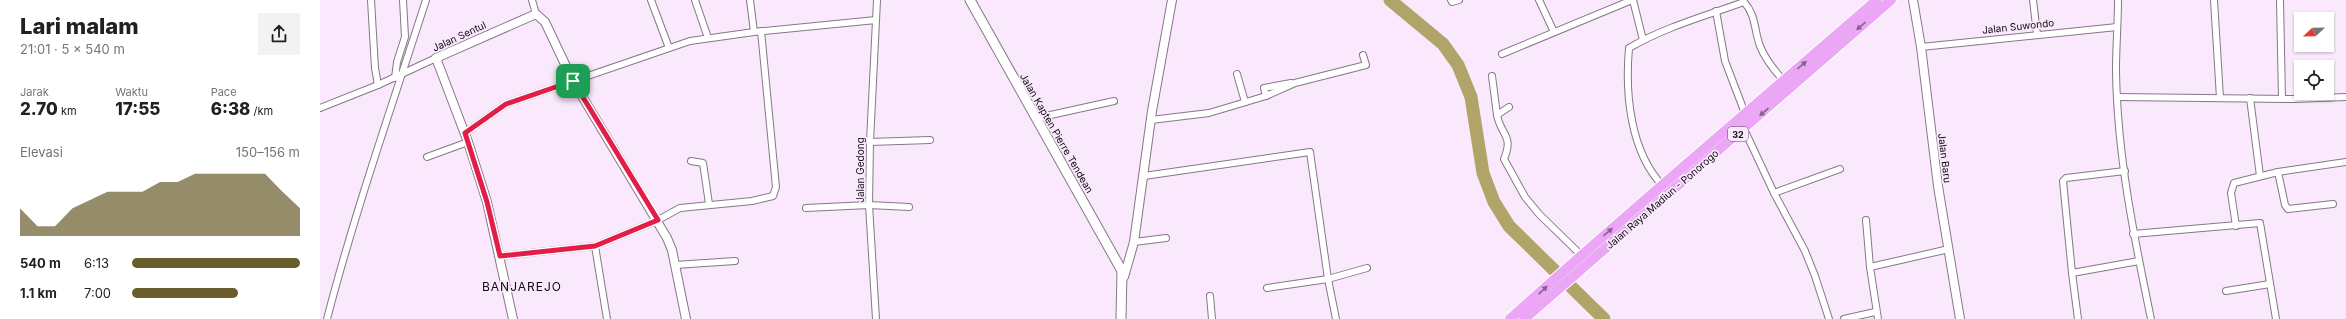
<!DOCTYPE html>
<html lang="id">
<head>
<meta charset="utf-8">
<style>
  :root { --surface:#fff; --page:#f2f2f2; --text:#202124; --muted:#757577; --accent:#695e2b }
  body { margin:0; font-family:Inter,sans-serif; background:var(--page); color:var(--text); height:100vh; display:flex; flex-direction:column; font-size:15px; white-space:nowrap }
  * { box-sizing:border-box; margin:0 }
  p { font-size:13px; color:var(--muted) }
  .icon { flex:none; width:22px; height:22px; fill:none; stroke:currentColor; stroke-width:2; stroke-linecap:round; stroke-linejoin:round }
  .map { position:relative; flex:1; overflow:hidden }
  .side { display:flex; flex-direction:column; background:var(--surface); width:320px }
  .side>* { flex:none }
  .needle { width:26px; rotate:248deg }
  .tools { position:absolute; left:1974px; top:12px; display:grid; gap:8px }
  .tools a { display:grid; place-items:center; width:40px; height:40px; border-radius:0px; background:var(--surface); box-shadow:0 1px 3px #0004; font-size:20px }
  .pin { position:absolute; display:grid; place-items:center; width:34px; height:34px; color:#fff; margin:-17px; border-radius:8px; box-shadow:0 2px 6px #0006 }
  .round { display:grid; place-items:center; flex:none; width:42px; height:42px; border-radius:0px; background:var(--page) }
  .headline { display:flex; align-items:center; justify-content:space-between; height:68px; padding:0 20px }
  h1 { font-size:22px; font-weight:800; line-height:30px }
  .stats { display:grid; grid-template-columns:repeat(3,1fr); gap:6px; height:68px; padding:4px 20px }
  .stats div { display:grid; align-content:center }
  .stats b { font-size:17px; font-weight:800 }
  .stats small { font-size:11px; font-weight:400 }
  .stats p { font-size:11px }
  .chart { height:112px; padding:8px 20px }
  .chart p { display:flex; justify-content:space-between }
  .chart svg { width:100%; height:72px; margin-top:4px; fill:var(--accent); opacity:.7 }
  ul { padding:0 20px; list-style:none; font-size:13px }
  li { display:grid; grid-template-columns:64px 48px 1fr; align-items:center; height:30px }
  li i { height:10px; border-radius:5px; background:var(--accent) }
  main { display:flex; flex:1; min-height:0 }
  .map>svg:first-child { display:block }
</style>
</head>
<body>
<main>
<section class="side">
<div class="headline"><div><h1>Lari malam</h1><p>21:01 · 5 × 540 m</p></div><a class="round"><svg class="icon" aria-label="share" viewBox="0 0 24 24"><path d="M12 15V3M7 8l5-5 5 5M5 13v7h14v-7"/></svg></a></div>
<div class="stats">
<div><p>Jarak</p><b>2.70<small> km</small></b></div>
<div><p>Waktu</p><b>17:55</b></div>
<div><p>Pace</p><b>6:38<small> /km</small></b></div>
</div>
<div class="chart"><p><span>Elevasi</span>150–156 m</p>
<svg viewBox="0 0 160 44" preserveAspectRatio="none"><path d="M0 44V27L10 38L20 38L30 27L40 22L50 17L60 17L70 17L80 11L90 11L100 6L110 6L120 6L130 6L140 6L150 17L160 27V44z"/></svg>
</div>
<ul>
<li><b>540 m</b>6:13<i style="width:100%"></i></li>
<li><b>1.1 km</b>7:00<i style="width:63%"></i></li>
</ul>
</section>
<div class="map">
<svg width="2026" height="319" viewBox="0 0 2026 319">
  <rect width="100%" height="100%" fill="#fae9fc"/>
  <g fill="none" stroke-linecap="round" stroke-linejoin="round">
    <path stroke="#b1a468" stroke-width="13" d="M1070,0L1123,44L1138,65L1151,97L1163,173L1174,202L1189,226L1284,319"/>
    <g stroke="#867788" stroke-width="8">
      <g id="minor">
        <path d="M51,0L55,68L58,85"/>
        <path d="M212,0L216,14"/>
        <path d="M331,0L349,48"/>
        <path d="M375,0L388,38"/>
        <path d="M430,0L434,32"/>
        <path d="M1131,0L1132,2L1139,0"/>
        <path d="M1219,0L1234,32"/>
        <path d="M1313,0L1323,40"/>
        <path d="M1713,0L1717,34"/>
        <path d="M1798,0C1798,23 1796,47 1796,70C1797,154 1814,237 1831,319"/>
        <path d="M1894,0L1900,98"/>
        <path d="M1960,0L1962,99"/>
        <path d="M1424,2C1436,15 1434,30 1440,46C1445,59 1454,70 1463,80"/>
        <path d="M1396,11L1405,61L1426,116"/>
        <path d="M1601,47L1797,27"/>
        <path d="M1182,54L1312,0"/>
        <path d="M917,74L925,102"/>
        <path d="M1172,76L1177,115"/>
        <path d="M75,78L77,62L85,37L83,0"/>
        <path d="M946,96L944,88L971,83"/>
        <path d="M1798,97L1974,99L2026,97"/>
        <path d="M1930,98L1940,176"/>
        <path d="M1189,107L1177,115C1181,136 1194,135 1184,159L1205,197L1219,214L1261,255"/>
        <path d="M0,108L58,85L116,58"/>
        <path d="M717,118L794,101"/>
        <path d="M831,120L889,113L946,96L975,83L1046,65L1043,55"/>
        <path d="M1424,129L1454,193L1485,251L1495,276L1509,319"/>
        <path d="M145,133L186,104L370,41L434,32L556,20"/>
        <path d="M550,142L610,140"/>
        <path d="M107,157L148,142"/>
        <path d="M371,161L383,163L389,204"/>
        <path d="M1958,172L1965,205L1968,209L2013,204"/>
        <path d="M824,176L990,152L1008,279L1016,319"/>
        <path d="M1343,186C1310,152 1305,93 1309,48C1345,27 1385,16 1424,2L1423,0"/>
        <path d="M1454,193L1520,169"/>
        <path d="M486,208L549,205L589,207"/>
        <path d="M1546,220L1550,267"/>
        <path d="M1916,226L1911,193L1914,183L1958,172L2026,162"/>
        <path d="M1813,234L1940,223L1956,319"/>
        <path d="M814,242L846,238"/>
        <path d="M275,246L287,319"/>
        <path d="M180,256L275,246L338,220L360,208L432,201L453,196L456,187L441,31"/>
        <path d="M355,265L415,261"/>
        <path d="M1752,273L1743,181L1746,178L1805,171"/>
        <path d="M947,288L1008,279L1047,268"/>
        <path d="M1906,291L1950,284"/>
        <path d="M890,296L892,319"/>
        <path d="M7,319C35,211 72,106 106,0"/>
        <path d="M556,319L549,205L550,142L557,0"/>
        <path d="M1524,319L1555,312"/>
        <path d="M1558,319L1550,267L1629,249"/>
        <path d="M1758,319L1752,273L1819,261"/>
      </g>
    </g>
    <g stroke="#867788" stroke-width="10">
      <g id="tertiary">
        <path d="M1593,0L1601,47L1618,186L1640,319"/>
        <path d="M804,277L814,242L832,111L852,0"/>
        <path d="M193,319L167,202L148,142L116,58L216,14L225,22L253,81L347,238L352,250L366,319"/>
      </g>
    </g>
    <g stroke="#867788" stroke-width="11">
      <path id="secondary" d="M650,0L802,271L801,319"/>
    </g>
    <g stroke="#fff" stroke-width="12">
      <g id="trunk">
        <path d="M1190,319C1311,210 1435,106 1557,0"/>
        <path d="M1204,319L1571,0"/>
      </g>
    </g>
    <use href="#minor" stroke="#fff" stroke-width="6"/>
    <use href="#tertiary" stroke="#fff" stroke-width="8"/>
    <use href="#secondary" stroke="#fff" stroke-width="9"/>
    <use href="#trunk" stroke="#eba6f6" stroke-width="10"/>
  </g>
  <defs><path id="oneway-solid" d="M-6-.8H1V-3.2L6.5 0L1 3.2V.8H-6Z"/></defs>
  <g fill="#89618f">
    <use href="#oneway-solid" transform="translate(1541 26) rotate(139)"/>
    <use href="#oneway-solid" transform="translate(1482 65) rotate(-40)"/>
    <use href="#oneway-solid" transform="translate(1444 112) rotate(139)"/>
    <use href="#oneway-solid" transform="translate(1288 232) rotate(-40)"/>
    <use href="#oneway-solid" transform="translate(1223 290) rotate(-43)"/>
  </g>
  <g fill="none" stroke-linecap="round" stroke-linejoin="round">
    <g stroke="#fff" stroke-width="8">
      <path id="route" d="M253,81L338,220L275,246L180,256L167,202L145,133L186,104Z"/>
    </g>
    <use href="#route" stroke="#e11d48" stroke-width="5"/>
  </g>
  <g text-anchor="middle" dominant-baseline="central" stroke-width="3.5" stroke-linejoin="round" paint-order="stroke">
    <rect fill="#fae9fc" stroke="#574e58" stroke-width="1" x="1408" y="127" width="20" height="14" rx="3"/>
    <g font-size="9" font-weight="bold" fill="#110c12">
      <text x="1418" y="134">32</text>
    </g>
    <g font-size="10" fill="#110c12" stroke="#fae9fc">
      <text transform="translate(1698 26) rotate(-6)">Jalan Suwondo</text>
      <text transform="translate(139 36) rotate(-25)">Jalan Sentul</text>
      <text transform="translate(737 133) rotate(60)">Jalan Kapten Pierre Tendean</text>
      <text transform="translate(1625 158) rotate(83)">Jalan Baru</text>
      <text transform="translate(540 170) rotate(-90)">Jalan Gedong</text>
      <text transform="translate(1342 199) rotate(-41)">Jalan Raya Madiun - Ponorogo</text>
    </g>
    <g font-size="12" letter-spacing="1" fill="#110c12" stroke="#fae9fc">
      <text x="202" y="286">BANJAREJO</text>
    </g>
  </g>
</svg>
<div class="tools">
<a><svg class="needle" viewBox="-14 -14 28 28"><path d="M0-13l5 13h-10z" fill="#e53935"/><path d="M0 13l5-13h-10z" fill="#757577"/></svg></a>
<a><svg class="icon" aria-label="locate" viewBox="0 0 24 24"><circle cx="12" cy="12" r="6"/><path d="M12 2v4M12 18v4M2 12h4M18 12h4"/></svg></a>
</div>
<div class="pin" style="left:253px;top:81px;background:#1e9e55"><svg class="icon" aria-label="arrive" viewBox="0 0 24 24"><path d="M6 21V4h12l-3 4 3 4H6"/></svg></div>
</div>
</main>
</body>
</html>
